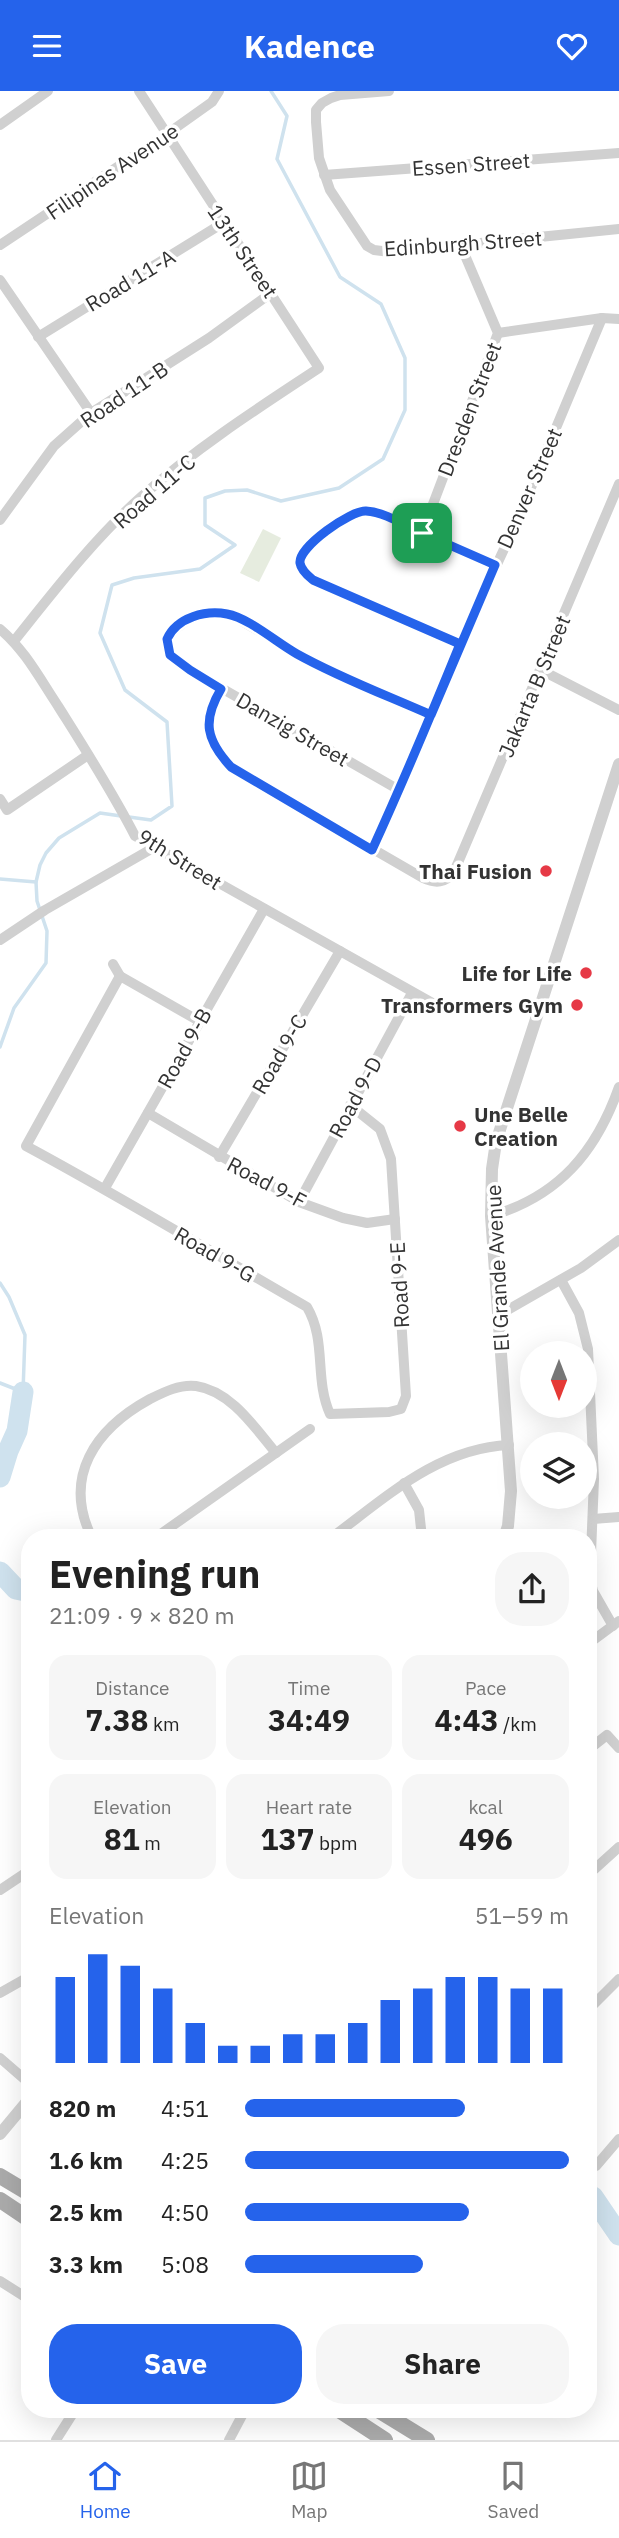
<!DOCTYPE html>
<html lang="en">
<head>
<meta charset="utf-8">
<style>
  :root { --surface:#fff; --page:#f6f6f6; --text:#222; --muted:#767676; --line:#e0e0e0; --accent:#2563eb }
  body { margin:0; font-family:"IBM Plex Sans",sans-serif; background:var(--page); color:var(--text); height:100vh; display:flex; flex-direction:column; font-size:26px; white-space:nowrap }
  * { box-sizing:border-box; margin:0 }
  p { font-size:23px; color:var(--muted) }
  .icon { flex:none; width:38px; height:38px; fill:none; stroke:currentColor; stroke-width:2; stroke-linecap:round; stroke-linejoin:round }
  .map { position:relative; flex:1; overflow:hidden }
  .drawer { position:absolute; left:21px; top:1438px; width:576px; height:889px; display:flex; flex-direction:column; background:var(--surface); border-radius:28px; box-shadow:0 7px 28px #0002 }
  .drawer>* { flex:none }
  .needle { width:46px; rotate:180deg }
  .controls { position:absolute; left:520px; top:1250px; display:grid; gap:14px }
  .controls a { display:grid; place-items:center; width:77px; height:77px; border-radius:50%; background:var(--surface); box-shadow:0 7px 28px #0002; font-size:35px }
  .pin { position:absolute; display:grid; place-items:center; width:60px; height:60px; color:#fff; margin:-30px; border-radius:14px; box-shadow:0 4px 10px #0006 }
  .round { display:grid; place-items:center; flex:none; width:74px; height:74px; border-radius:28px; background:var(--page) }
  .summary { display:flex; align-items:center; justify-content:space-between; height:119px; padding:0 28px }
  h1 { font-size:38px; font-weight:800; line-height:52px }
  .metrics { display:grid; grid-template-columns:repeat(3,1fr); gap:10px; height:119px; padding:7px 28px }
  .metrics div { display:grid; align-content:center; border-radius:18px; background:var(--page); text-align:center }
  .metrics b { font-size:30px; font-weight:800 }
  .metrics small { font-size:19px; font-weight:400 }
  .metrics p { font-size:19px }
  .chart { height:196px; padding:14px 28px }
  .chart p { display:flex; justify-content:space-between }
  .chart svg { width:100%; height:126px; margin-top:7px; stroke:var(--accent); stroke-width:6 }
  .button { display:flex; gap:14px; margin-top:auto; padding:14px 28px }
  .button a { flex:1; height:80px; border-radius:28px; background:var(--accent); color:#fff; font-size:28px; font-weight:800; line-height:80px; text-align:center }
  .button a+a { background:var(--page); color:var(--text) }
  ul { padding:0 28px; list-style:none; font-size:23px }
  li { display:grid; grid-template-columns:112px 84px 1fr; align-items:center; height:52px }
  li i { height:18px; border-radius:9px; background:var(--accent) }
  header { display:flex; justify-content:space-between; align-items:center; height:91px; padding:0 28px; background:var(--accent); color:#fff; font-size:32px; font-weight:800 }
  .tab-bar { display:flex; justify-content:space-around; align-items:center; height:98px; border-top:2px solid var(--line); background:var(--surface); font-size:19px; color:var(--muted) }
  .tab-bar a { display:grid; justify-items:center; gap:4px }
  .tab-bar .on { color:var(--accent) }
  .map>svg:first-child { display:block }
</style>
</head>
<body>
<header><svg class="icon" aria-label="menu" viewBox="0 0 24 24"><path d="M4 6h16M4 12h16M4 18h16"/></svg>Kadence<svg class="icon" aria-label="heart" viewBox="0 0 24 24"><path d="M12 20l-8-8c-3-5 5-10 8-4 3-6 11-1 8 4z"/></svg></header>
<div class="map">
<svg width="619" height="2349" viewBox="0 0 619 2349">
  <rect width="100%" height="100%" fill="#fff"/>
  <path fill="#e6ecdf" d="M263,438L281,447L259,491L240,482Z"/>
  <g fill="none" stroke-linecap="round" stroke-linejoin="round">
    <g stroke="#cfe2ee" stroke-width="3.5">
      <path d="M129,726L151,729L172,715L167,631L125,599L100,542L112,494L134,487L200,478L235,454L205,434V407L225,400L247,399L281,410L339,397L383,368L405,319V267L381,213L340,186L277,68L287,25L271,0"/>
      <path d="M0,788L36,791"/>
      <path d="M0,956L14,917L46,872L47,840L37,810L36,791L40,774L46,762L59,747L100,722L121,725"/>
      <path d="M0,1192L9,1206L25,1244L23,1301L0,1292"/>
    </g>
    <g stroke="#cfe2ee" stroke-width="21">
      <path d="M0,1386L8,1360L17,1340L23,1301"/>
      <path d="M0,1481L16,1498L30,1501"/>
      <path d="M588,2103L593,2106L619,2144"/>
    </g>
    <g stroke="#d0d0d0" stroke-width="10">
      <path d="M389,0L340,4L331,7L322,12L316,19V31L319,67L330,99L367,155L374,159L390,161L619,138"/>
      <path d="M0,34L48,0"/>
      <path d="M324,84L619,62"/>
      <path d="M0,154L167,43L212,11L219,0"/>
      <path d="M0,189L91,322"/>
      <path d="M498,242L602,227L619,228"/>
      <path d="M38,246L223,132"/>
      <path d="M0,429L54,355L91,322L209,247L271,202"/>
      <path d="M422,442L498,242L461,155"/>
      <path d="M0,538C25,559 40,588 58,615C85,658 112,700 135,745L438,915"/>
      <path d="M14,550C54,500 94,448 141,406C196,357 258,317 319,277L139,0"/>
      <path d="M460,553L313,489L302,476L301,465C321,444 345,416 376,422L495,474"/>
      <path d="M541,579L619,619"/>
      <path d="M221,598C202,630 206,650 231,676L423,787C436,793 445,792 454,781L619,393"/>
      <path d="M399,699L190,579C177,569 162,561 170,542L193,525L205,522L231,524L330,580L431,624"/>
      <path d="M0,708L7,719L88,664"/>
      <path d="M372,759L460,553L517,430L602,227"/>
      <path d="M0,849L45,819L153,757"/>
      <path d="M113,873L120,885L199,930"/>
      <path d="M120,885L26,1055C121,1106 213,1162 307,1216C327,1250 314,1287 330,1323L389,1321L401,1318L406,1305L391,1068L380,1038L350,1014"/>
      <path d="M148,1022L299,1111L343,1127L367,1132L395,1128"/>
      <path d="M219,1066L340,860"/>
      <path d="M105,1097L264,818"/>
      <path d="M299,1111L412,902"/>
      <path d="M491,1125C559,1105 596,1061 619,996"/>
      <path d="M561,1189L579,1222L588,1258L594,1388L590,1487L593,1500L613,1535"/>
      <path d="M499,1224L581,1177L619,1149"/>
      <path d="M404,1392L419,1419L422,1447"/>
      <path d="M593,1428L619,1426"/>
      <path d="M92,1447C62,1386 95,1338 150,1308C164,1301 180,1293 196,1295C231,1300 255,1337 276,1362"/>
      <path d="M155,1447L310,1338"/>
      <path d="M331,1447C385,1407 438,1357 509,1354"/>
      <path d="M588,1553L619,1530"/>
      <path d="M588,1659L607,1644L619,1657"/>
      <path d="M588,1784L619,1756"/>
      <path d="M0,1799L30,1779"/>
      <path d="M0,1902L30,1885"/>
      <path d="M588,1919L619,1888"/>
      <path d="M0,1967L30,1993"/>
      <path d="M588,2062L596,2075L619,2048"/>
      <path d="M0,2190L30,2209"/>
      <path d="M56,2349L75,2319"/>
      <path d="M229,2349L245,2319"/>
    </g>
    <g stroke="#d0d0d0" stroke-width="12">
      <path d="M504,1447L508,1435L511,1400L491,1125L492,1078L496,1051L619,673"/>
      <path d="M0,2043L30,2007"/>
    </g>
    <g stroke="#ababab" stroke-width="16">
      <path d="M0,2085L30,2103"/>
      <path d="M0,2109L30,2129"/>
      <path d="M339,2319L385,2349"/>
      <path d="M378,2319L427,2349"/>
    </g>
  </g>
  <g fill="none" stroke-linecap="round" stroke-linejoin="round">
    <g stroke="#fff" stroke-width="14">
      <path id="route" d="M422,442L495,474L431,624C386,604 340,587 297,563C277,552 249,527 227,523C206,519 177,526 167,548L170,564L190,579L221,598C202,630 206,649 231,676L372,759C403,691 432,622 460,553L313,489C308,485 301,479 300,472C298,456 351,419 366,420C385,421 406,435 422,442"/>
    </g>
    <use href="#route" stroke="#2563eb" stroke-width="9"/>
  </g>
  <g fill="#e63946" stroke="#fff" stroke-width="2.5">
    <circle cx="546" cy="780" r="7"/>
    <circle cx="586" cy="882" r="7"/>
    <circle cx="577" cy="914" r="7"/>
    <circle cx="460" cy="1035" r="7"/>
  </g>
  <g text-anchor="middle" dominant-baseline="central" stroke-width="7" stroke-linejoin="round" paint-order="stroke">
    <g font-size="21" fill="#333" stroke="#fff">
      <text transform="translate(471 73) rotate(-4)">Essen Street</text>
      <text transform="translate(112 80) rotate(-34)">Filipinas Avenue</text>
      <text transform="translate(463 152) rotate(-4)">Edinburgh Street</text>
      <text transform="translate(243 160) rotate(56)">13th Street</text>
      <text transform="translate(130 189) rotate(-31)">Road 11-A</text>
      <text transform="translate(124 303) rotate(-34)">Road 11-B</text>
      <text transform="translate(469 318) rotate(-69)">Dresden Street</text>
      <text transform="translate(529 397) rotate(-66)">Denver Street</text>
      <text transform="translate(154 400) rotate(-41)">Road 11-C</text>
      <text transform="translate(534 595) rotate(-67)">Jakarta B Street</text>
      <text transform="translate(293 638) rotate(30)">Danzig Street</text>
      <text transform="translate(180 768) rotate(32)">9th Street</text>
      <text transform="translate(184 957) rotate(-61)">Road 9-B</text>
      <text transform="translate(279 963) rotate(-60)">Road 9-C</text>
      <text transform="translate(355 1006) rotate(-62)">Road 9-D</text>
      <text transform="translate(267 1091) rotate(28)">Road 9-F</text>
      <text transform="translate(215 1163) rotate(30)">Road 9-G</text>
      <text transform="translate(497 1177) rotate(-93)">El Grande Avenue</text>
      <text transform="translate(399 1194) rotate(-93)">Road 9-E</text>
    </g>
    <g font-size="21" font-weight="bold" fill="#333" stroke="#fff" text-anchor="end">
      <text x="532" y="780">Thai Fusion</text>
      <text x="572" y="882">Life for Life</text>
      <text x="563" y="914">Transformers Gym</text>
      <text x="474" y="1023" text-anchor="start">Une Belle<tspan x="474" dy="24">Creation</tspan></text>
    </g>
  </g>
</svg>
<div class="controls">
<a><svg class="needle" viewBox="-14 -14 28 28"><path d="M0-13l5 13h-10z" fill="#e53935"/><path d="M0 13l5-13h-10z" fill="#767676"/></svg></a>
<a><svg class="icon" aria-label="layers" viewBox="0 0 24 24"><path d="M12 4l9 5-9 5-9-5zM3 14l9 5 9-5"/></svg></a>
</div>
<div class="pin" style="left:422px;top:442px;background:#1e9e55"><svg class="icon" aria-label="arrive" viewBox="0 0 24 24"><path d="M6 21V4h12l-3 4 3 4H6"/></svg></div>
<section class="drawer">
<div class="summary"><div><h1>Evening run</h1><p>21:09 · 9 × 820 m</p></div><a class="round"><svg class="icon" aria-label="share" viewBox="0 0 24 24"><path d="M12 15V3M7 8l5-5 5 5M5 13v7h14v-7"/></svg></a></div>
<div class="metrics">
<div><p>Distance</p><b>7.38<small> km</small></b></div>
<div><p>Time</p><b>34:49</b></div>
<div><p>Pace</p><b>4:43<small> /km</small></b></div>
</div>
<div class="metrics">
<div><p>Elevation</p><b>81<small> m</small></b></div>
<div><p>Heart rate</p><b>137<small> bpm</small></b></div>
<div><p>kcal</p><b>496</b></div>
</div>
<div class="chart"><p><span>Elevation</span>51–59 m</p>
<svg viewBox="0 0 160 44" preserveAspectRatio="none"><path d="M5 44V14M15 44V6M25 44V10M35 44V18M45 44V30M55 44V38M65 44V38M75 44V34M85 44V34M95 44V30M105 44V22M115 44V18M125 44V14M135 44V14M145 44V18M155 44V18"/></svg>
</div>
<ul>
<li><b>820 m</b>4:51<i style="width:68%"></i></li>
<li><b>1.6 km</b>4:25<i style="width:100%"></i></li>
<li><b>2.5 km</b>4:50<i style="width:69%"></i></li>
<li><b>3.3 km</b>5:08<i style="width:55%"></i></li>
</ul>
<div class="button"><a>Save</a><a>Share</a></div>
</section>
</div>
<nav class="tab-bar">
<a class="on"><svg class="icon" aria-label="home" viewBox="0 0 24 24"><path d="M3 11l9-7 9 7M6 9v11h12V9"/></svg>Home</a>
<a><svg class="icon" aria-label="map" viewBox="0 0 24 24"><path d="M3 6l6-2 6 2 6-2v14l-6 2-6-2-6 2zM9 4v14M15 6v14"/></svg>Map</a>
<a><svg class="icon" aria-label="saved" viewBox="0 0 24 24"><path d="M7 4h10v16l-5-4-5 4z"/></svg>Saved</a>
</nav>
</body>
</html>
